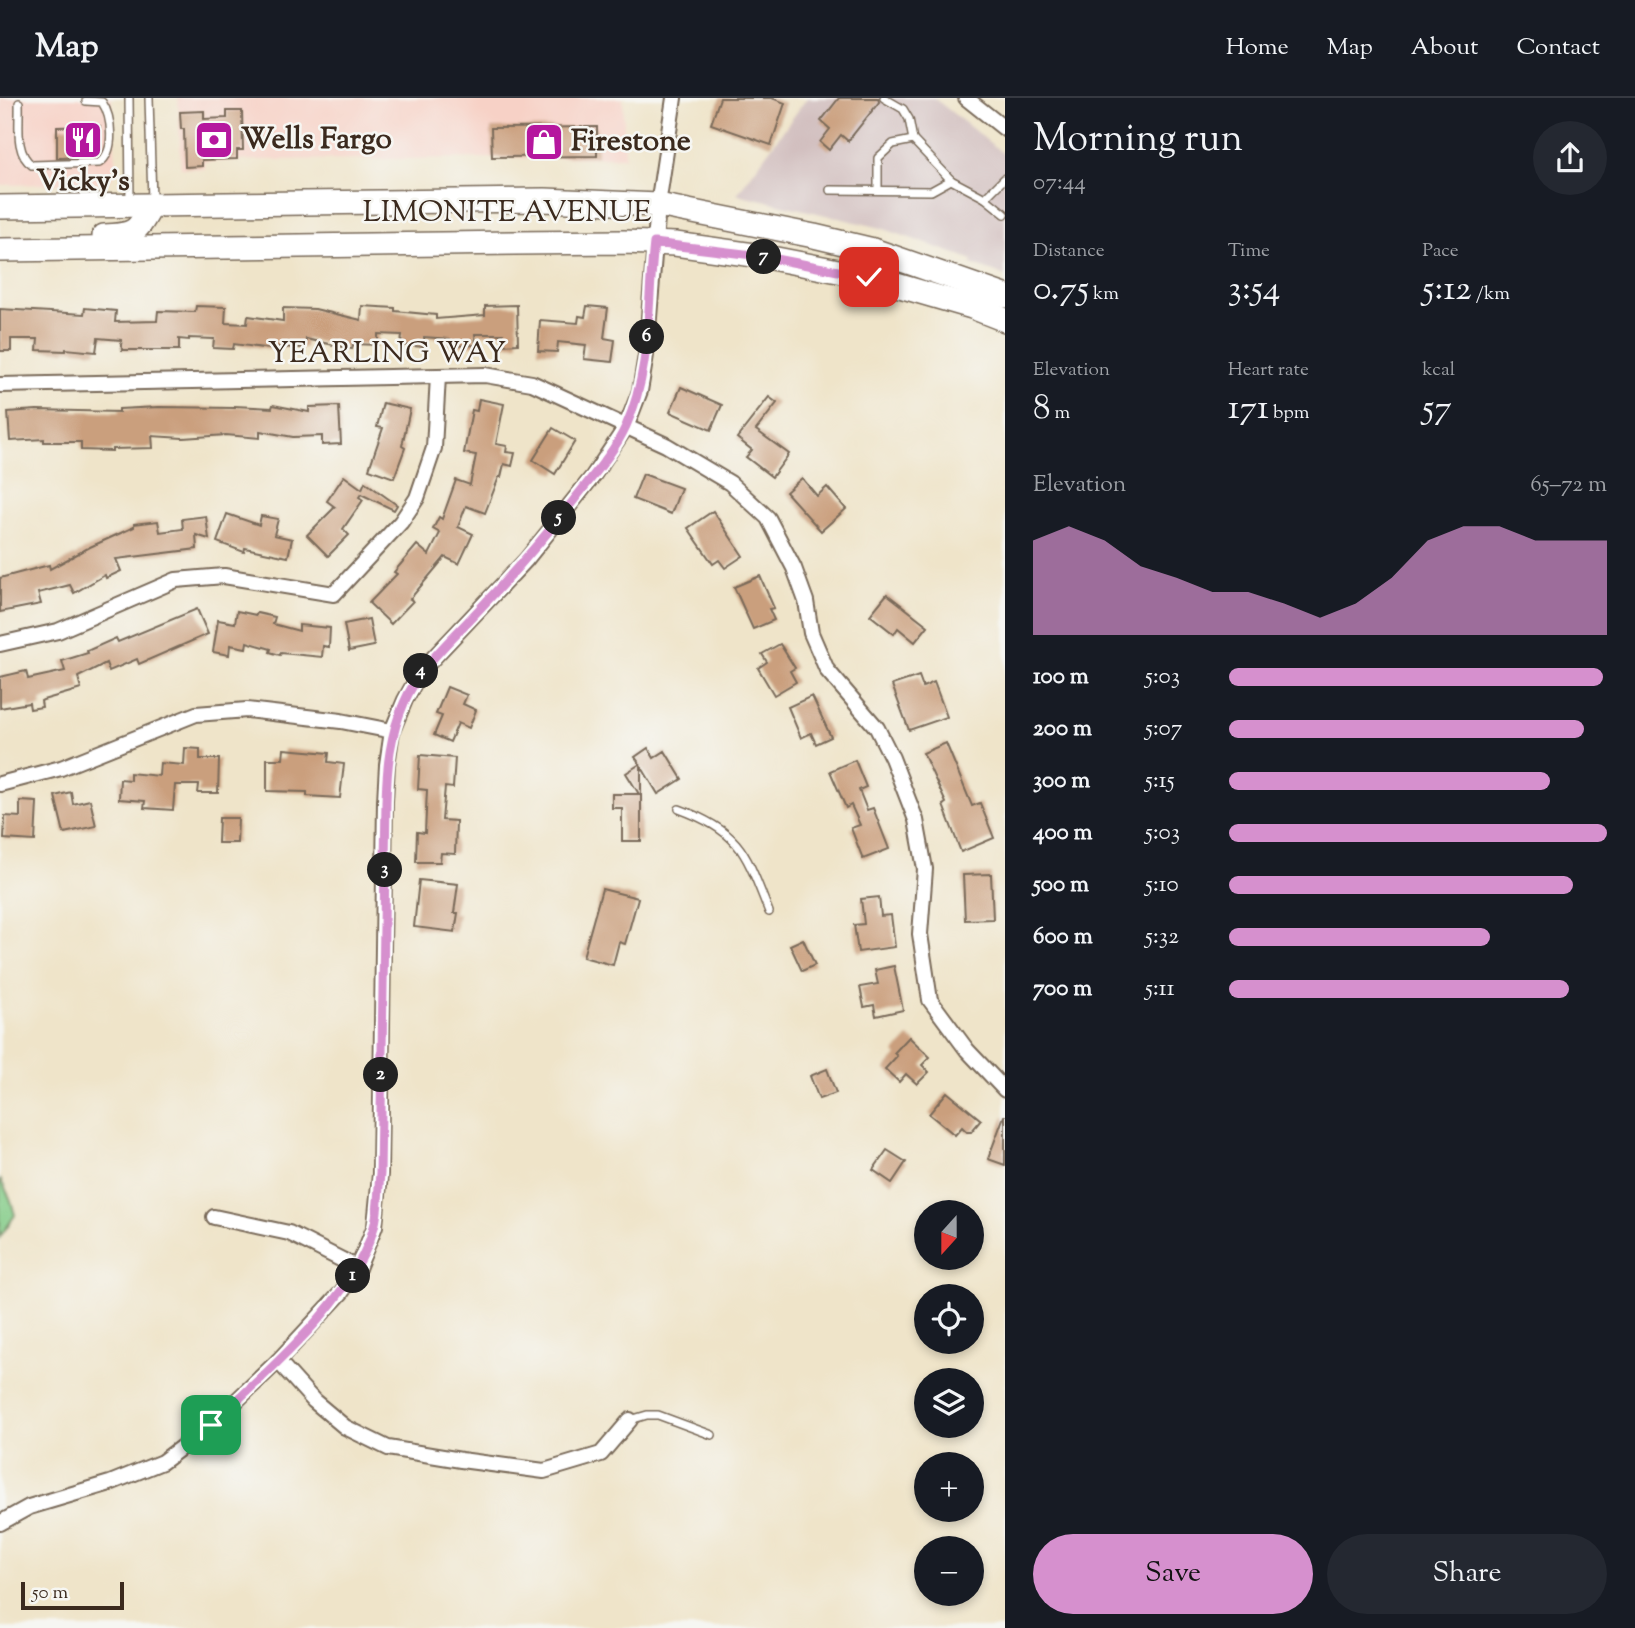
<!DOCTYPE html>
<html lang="en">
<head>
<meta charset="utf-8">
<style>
  :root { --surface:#171b24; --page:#242831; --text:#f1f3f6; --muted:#9ea1a6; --line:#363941; --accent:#d690ce }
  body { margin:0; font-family:"Sorts Mill Goudy",serif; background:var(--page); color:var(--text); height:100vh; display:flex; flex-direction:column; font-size:26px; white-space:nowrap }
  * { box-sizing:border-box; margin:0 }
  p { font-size:23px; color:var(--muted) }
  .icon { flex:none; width:38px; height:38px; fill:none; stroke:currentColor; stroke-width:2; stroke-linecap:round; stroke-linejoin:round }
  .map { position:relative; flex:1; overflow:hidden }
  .side { display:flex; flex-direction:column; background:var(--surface); width:630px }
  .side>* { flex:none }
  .needle { width:46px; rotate:201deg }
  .buttons { position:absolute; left:914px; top:1102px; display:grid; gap:14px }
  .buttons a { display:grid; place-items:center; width:70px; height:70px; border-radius:50%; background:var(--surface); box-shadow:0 4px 10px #0003; font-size:35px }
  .scale { position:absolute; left:21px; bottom:18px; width:103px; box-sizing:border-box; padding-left:7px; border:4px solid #3b2a1e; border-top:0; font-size:19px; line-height:24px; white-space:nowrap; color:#3b2a1e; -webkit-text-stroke:5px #f6f6f2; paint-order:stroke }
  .pin { position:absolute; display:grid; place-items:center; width:60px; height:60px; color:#fff; margin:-30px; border-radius:14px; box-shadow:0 4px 10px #0006 }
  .km { position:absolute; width:35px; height:35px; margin:-18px; border-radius:50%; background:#222; color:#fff; font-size:19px; line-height:35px; text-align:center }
  .round { display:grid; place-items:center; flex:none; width:74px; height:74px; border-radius:37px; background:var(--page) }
  .overview { display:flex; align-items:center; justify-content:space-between; height:119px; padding:0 28px }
  h1 { font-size:38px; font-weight:600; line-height:52px }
  .figures { display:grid; grid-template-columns:repeat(3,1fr); gap:10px; height:119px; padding:7px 28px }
  .figures div { display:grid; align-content:center }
  .figures b { font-size:35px; font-weight:600 }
  .figures small { font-size:19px; font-weight:400 }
  .figures p { font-size:19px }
  .chart { height:196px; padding:14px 28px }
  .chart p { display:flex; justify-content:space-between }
  .chart svg { width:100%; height:126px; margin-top:7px; fill:var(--accent); opacity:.7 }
  .primary-button { display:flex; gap:14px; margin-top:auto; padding:14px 28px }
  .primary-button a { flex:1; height:80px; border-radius:42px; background:var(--accent); color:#111; font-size:28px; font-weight:600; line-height:80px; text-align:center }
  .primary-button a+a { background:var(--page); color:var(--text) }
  ul { padding:0 28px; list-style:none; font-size:23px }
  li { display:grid; grid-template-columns:112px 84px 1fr; align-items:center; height:52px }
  li i { height:18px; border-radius:9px; background:var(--accent) }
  header { display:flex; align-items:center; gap:42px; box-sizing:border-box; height:98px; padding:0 35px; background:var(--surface); border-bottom:2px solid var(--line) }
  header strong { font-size:33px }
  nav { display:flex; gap:38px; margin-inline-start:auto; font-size:24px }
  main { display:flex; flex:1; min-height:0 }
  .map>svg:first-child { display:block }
</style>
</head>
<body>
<header>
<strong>Map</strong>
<nav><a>Home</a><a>Map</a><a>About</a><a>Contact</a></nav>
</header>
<main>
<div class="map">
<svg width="1005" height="1530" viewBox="0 0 1005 1530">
  <rect width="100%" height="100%" fill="#f6f6f2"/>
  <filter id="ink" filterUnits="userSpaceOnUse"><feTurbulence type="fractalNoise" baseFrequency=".0143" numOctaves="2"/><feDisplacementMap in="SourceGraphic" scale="14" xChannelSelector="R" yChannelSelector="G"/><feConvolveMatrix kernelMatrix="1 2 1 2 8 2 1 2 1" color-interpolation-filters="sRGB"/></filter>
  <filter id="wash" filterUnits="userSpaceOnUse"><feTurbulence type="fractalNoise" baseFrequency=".00686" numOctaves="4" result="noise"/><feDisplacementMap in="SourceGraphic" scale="28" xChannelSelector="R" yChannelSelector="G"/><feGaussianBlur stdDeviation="1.57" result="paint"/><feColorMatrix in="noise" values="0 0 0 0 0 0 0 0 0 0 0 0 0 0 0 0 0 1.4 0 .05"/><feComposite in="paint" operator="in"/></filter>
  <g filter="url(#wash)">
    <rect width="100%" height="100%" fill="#efe4c9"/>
    <g fill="#f7d1c6">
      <path d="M0,0H111L116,63V73L111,82L107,85L0,87Z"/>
      <path d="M178,0H623L625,59L257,62L205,64V71L181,70Z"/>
    </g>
    <path fill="#d2bfbf" d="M807,0H934L1005,57V178L971,166L973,162L881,130L737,96Z"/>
    <path fill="#84cc88" stroke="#607b53" stroke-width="2" d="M0,1081L10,1100L15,1117L0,1139Z"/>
    <g id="blocks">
      <g fill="#ca9f7d">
        <path d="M720,0H772L785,5L771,47L711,26Z"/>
        <path d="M839,0H878L879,4L848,43L841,37L829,52L820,44L830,31L821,23Z"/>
        <path d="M204,13V21L227,20V13H242L243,52H237V61L202,62V68L185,69L184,31H181L180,14Z"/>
        <path d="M90,28H100L99,56L96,59L57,60V29Z"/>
        <path d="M597,29V58L492,59L491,30Z"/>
        <path d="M517,207L518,246L503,247V236H475L476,247L451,248L450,241L424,239V249L401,247L402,237L378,236V247L353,246L352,251L306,241L305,250L271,249V251L234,246L233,251L213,250L214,241L189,240V242L179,241V252H122L121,242L98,240L96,254L66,251V253L37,252L38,241H11V253H0V211L84,216L85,210L116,213L115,224L157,223L158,213L195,214L196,208L226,209L225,225L247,226L248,218L283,223V210L315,211L361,222L362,208L395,210V213L436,217V221L485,217V208Z"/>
        <path d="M587,208L608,210L604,240L615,242L612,264L584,261L586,247L558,244L557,254L538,253L540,222L578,225L579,218L585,219Z"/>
        <path d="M681,289L722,307L711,332L670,314Z"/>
        <path d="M769,299L777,305L756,332L789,356L772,379L746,359L752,352L737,340Z"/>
        <path d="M479,301L504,306L496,346L507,348L506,354L515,355L512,368L504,366L501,379H499L485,415L466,408L458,429L473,436L459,466L445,459L410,501L413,503L391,526L369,505L397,476L394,474L417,447L429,457L440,435L433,431L439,419L442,421L456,382L470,387L476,357L464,355L472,312L477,313Z"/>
        <path d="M383,305L410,311L402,348L405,350L394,380L369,371L383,330L377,329Z"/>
        <path d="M273,307L309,314V309L339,308L341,346L322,347V338L293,339L260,333V340L226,337L183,340L152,338L153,350L112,351V353L81,352V344H44V341L10,343L8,314L37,312L119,314V311L159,309L235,310V308L272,310Z"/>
        <path d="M553,330L575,343L555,376L533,362Z"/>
        <path d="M643,376L681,390L671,416L633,401Z"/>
        <path d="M344,378L362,391L365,384L397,407L394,412L361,396L359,399L363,402L343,431L349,437L328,458L307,437L335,409L327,403Z"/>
        <path d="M802,380L817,398L827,389L846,411L821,433L786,394Z"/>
        <path d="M713,413L743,458L725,470L719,462L713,466L688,430Z"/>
        <path d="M227,416L259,427L261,418L278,421L274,437L292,441L288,459L245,450L244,454L217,444Z"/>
        <path d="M206,418L209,441L196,437L197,451L116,461L121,473L106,480L105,477L74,495L70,487L38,495L41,506L0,514V480L49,467L50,471L90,449L134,429V426L158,423L160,434L183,431L182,421Z"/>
        <path d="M760,478L774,510L769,511L774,522L753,531L734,489Z"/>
        <path d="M887,496L928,528L915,544L898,530L894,536L870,517Z"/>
        <path d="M197,511L208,536L139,566L137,561L109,573L106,565L78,579L81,591L43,602L41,603L42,609L30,611L29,605L0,610V579L26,573L28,581L65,573L62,563L88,555L87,553L116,540L118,544Z"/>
        <path d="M237,513L256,517L257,515L275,519L273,526L299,533V527L330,530L329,549L323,548L322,559L281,555L280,557L270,554L271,551L247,544L246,550L230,547L229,557L213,554L218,522L235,525Z"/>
        <path d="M369,521L374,548L349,553L344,526Z"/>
        <path d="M780,546L795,570L790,573L796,584L774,597L758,570L767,564L762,556Z"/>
        <path d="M919,578L923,589L934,584L947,619L909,632L892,587Z"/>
        <path d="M447,589L467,597L463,606L476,612L469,630L458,625L450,644L434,637L442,618L436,616Z"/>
        <path d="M812,598L831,639L816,646L811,635L801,640L788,609Z"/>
        <path d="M946,645L972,708L980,705L994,740L961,754L943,707L946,705L923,655Z"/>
        <path d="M185,650L200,651V661H219L218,695H198L199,687H175L173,712L144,710L145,703L119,701L120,681L130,682V675L159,678L160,665L184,667Z"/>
        <path d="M648,650L654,660L665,653L682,681L658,696L641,668V743H622V710H612V696H639L626,675L640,666L635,659Z"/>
        <path d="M284,651L329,655L328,664L344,666L340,700L307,698V694L267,693V661H283Z"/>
        <path d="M420,657L455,660L453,690L445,689L442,722L456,723L455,756L441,755L440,764H416L417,734L425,735L427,692L418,691Z"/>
        <path d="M855,662L866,689L859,692L867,712L873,710L889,751L863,761L851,730L860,727L851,707L846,710L830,673Z"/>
        <path d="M71,694L73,706L90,702L96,728L64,735L55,698Z"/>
        <path d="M20,703L37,704L35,743L4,741L5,718L20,719Z"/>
        <path d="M219,720H238L237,745H218Z"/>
        <path d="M991,776L993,821L965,822L963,777Z"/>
        <path d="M419,782L458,786L454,815H458L455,834L414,829Z"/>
        <path d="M602,791L638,800L625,846L619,844L613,867L583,859Z"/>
        <path d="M879,799L881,818L891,817L895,849L858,854L854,827L864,826L861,801Z"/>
        <path d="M803,841L815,867L802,873L790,847Z"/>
        <path d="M894,868L903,912L876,918L874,907L864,909L860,889L878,886L875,872Z"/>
        <path d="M909,939L930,959L922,967L929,974L917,986L906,976L899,984L885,971L897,958L894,955Z"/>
        <path d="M827,971L836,995L819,1001L810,978Z"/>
        <path d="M947,994L981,1022L971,1034H967L962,1029L955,1037L929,1016Z"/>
        <path d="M1004,1018H1005V1067L988,1061Z"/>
        <path d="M887,1052L906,1064L892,1085L873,1072Z"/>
      </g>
    </g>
  </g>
  <g filter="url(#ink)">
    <use href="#blocks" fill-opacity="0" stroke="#7a6b5a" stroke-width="2"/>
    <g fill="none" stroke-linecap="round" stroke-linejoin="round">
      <g stroke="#7a6b5a" stroke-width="10">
        <g id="service">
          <path d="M129,0L130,104"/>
          <path d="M149,0L152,103"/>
          <path d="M884,0L903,11L909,21L913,42L951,82L985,100L1005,80"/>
          <path d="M19,5C20,25 14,55 32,67L99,65C116,54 112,19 102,4L86,3"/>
          <path d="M830,92L931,93L951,82"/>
          <path d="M878,92V60L893,46L913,42"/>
          <path d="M985,100L1005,116"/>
          <path d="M679,711C742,734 746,756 769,814"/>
          <path d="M630,1322L647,1317H658L712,1337"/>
        </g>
      </g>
      <g stroke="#7a6b5a" stroke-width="18">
        <g id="minor">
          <path d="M966,0L1005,31"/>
          <path d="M0,287L485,277L532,285L666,347L730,385L768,420L794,470L806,503L811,535L827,572L877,630L892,660L916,722L925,771L920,836L930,902L967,952L1005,992"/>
          <path d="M0,546L58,533L176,482L224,478L334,496L401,424L417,400L434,350L438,278"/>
          <path d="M0,686L61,670L196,616L247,612L341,623L392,633"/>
          <path d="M214,1119L289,1135L358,1170"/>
          <path d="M278,1263L314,1303L345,1329L388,1350L461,1362L544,1373L601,1356L630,1322"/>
          <path d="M0,1425L29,1409L110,1385L162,1364L211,1327L278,1263L341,1195L358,1170L375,1128L380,1076L385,703L387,667L392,633L405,602L421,573L526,462L593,378L626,329L640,293L646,257L658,107L674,0"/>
        </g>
      </g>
      <g stroke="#7a6b5a" stroke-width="26">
        <g id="primary">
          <path d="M0,109L545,102L658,107L814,138L873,152L1005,198"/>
          <path d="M104,138C135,137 137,134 152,107"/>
          <path d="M0,152L514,145L624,144L675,146L761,158L869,179L972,209L1005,222"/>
        </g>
      </g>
      <use href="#service" stroke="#fff" stroke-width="7"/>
      <use href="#minor" stroke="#fff" stroke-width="14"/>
      <use href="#primary" stroke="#fff" stroke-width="23"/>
    </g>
  </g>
  <g fill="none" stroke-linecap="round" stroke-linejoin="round" filter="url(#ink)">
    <g stroke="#fff" stroke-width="14">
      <path id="route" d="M211,1327C265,1275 354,1202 374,1129C379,1113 378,1093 380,1076L386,703C387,668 390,637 404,605C419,570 448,545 473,518C511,478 547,437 581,393C597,373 615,352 626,328C652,271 647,206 654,145L761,158L869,179"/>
    </g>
    <use href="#route" stroke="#d690ce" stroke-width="9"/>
  </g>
  <defs>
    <g id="restaurant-square" transform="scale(2.0125)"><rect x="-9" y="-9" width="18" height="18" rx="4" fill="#b5179e" stroke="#f6f6f2"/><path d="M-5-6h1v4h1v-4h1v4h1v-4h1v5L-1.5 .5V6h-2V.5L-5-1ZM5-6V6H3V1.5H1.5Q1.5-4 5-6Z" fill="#fff"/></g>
    <g id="bank-square" transform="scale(2.0125)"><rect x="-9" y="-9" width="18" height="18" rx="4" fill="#b5179e" stroke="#f6f6f2"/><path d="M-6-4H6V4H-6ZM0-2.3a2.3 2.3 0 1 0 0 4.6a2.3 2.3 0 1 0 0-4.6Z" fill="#fff"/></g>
    <g id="shop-square" transform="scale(2.0125)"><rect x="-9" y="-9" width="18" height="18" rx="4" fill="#b5179e" stroke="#f6f6f2"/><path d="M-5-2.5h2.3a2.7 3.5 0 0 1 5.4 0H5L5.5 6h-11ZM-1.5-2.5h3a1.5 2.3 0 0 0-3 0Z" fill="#fff"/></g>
  </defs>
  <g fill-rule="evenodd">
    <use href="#restaurant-square" x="83" y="42"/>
    <use href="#bank-square" x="214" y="42"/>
    <use href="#shop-square" x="544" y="44"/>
  </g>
  <g text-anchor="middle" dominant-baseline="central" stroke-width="5" stroke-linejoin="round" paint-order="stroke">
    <g font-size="30" font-weight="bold" fill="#3b2a1e" stroke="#f6f6f2" text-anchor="start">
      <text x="241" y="42">Wells Fargo</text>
      <text x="571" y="44">Firestone</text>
      <text x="83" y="84" text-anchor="middle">Vicky's</text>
    </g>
    <g font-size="30" fill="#3b2a1e" stroke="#f6f6f2">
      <text x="507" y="115">LIMONITE AVENUE</text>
      <text x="387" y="256">YEARLING WAY</text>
    </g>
  </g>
</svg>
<div class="buttons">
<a><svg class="needle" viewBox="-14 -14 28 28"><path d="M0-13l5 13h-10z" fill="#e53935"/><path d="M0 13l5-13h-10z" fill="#9ea1a6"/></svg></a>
<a><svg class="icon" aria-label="locate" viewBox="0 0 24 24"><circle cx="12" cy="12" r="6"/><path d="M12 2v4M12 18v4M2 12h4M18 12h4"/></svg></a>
<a><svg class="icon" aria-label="layers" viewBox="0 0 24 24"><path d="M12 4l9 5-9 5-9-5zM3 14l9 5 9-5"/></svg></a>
<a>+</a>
<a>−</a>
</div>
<div class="scale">50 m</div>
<div class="pin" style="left:211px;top:1327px;background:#1e9e55"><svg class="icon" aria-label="arrive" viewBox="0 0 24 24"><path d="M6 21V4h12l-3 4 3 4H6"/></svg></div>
<div class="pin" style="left:869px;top:179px;background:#d93025"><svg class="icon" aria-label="check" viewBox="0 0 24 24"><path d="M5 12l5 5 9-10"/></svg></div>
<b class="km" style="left:353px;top:1178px">1</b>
<b class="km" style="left:381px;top:977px">2</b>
<b class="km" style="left:385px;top:772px">3</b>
<b class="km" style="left:421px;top:573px">4</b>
<b class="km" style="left:559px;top:420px">5</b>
<b class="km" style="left:647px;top:239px">6</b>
<b class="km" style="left:764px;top:159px">7</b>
</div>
<section class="side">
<div class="overview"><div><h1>Morning run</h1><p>07:44</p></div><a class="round"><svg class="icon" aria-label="share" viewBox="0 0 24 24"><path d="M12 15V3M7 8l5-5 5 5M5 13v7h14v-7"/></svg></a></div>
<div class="figures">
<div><p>Distance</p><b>0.75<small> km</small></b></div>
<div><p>Time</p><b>3:54</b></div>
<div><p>Pace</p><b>5:12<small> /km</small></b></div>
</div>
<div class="figures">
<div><p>Elevation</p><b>8<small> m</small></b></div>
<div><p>Heart rate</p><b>171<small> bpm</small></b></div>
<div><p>kcal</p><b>57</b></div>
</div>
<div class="chart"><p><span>Elevation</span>65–72 m</p>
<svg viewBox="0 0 160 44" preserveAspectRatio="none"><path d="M0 44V11L10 6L20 11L30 20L40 24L50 29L60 29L70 33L80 38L90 33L100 24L110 11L120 6L130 6L140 11L150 11L160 11V44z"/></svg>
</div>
<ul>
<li><b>100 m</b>5:03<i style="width:99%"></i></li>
<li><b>200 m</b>5:07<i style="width:94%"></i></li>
<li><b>300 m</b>5:15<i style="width:85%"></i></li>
<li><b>400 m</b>5:03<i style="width:100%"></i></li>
<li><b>500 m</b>5:10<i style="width:91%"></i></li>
<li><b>600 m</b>5:32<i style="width:69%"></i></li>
<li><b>700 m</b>5:11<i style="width:90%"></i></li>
</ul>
<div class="primary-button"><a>Save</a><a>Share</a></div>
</section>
</main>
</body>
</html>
